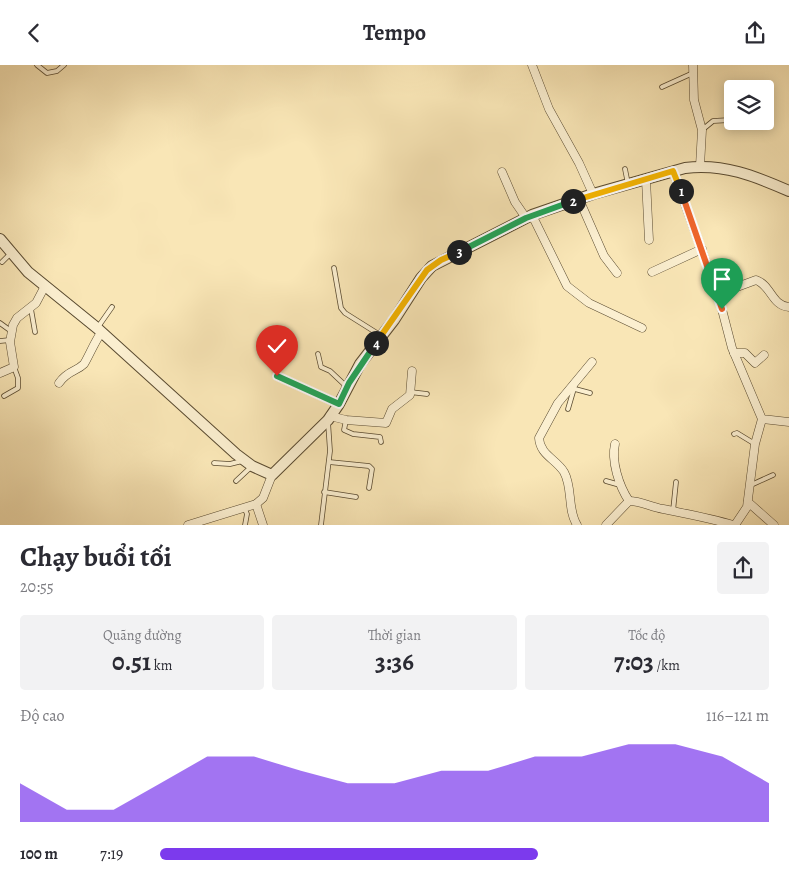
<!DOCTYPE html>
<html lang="vi">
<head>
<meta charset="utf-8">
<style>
  :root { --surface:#fff; --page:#f2f2f3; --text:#2b2b33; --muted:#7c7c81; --accent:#7c3aed }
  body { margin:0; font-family:Alegreya,serif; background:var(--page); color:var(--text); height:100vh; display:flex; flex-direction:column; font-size:19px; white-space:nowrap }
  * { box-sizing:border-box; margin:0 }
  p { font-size:16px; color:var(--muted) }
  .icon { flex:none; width:28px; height:28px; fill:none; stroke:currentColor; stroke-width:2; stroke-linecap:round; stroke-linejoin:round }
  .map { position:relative; height:460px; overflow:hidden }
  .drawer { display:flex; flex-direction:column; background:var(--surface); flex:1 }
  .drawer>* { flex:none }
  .buttons { position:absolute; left:724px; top:15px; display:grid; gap:10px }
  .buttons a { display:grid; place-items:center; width:50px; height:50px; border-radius:5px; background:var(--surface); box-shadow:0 2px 12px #0003; font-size:25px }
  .pin { position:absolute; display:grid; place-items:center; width:42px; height:42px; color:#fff; margin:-51px -21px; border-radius:50% 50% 50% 0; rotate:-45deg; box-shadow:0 0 5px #0007 }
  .pin .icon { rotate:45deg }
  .km { position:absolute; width:25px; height:25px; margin:-12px; border-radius:50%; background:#222; color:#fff; font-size:14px; line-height:25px; text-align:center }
  .round { display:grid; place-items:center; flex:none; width:52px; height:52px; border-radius:5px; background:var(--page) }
  .headline { display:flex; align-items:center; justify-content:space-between; height:85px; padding:0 20px }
  h1 { font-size:28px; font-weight:700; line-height:38px }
  .stats { display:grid; grid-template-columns:repeat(3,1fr); gap:8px; height:85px; padding:5px 20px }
  .stats div { display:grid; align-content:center; border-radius:5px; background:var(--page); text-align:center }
  .stats b { font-size:25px; font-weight:700 }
  .stats small { font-size:14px; font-weight:400 }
  .stats p { font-size:14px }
  .chart { height:140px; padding:10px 20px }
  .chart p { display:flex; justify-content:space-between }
  .chart svg { width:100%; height:90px; margin-top:5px; fill:var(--accent); opacity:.7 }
  ul { padding:0 20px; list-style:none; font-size:16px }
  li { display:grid; grid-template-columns:80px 60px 1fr; align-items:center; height:38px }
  li i { height:12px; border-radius:6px; background:var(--accent) }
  header { display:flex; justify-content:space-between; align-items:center; height:65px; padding:0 20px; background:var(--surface); font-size:22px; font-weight:700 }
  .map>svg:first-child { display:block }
</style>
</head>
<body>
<header><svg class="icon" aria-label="back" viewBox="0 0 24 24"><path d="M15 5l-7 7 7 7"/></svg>Tempo<svg class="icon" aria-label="share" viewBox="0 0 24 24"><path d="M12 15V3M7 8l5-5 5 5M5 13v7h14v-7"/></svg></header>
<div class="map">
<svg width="789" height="460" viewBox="0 0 789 460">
  <rect width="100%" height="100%" fill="#f9e6b6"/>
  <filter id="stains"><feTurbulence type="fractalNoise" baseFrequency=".004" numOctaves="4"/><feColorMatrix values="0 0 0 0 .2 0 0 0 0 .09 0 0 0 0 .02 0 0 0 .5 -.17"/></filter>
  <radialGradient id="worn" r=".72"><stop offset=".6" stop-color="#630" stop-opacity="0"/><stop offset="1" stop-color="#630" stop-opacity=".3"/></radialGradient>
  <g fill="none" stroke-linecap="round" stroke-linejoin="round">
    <g stroke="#594a30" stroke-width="5.5">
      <g id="service">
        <path d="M37,0L47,8L57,6L64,0"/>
        <path d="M662,22L693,8"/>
        <path d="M702,65L713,56L730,55"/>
        <path d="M625,104L628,119"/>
        <path d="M2,197L11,188"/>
        <path d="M334,203L341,243L345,248L380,270"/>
        <path d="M31,244L35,267"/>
        <path d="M0,258L11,266"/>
        <path d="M98,262L112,242"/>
        <path d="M0,276L10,275"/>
        <path d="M318,289L321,302L330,306L347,322"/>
        <path d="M575,324L590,328"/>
        <path d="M410,327L427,329"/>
        <path d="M4,331L18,323V313L14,302"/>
        <path d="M568,344L575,320"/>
        <path d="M346,355L344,365L353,369L380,372L381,377"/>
        <path d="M734,369L737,368L755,379"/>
        <path d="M329,397L369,401L372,404L369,423"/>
        <path d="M214,398L230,399L242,396"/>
        <path d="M236,416L251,402"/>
        <path d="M606,416L620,420"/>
        <path d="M751,420L773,410"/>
        <path d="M324,427L356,432"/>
        <path d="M244,442L247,449L245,460"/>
        <path d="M673,446L676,417"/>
        <path d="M321,460L330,386L328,357"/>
      </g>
    </g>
    <g stroke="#594a30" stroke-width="9">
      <g id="minor">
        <path d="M532,0L549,44L579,98L593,129"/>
        <path d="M693,0L694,35L702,65L700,101"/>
        <path d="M673,106L719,233L732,283L762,354L789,357"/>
        <path d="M502,107L515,137L526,153"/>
        <path d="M646,115L649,175"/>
        <path d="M579,134L604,191L617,208"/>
        <path d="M532,150L567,221L589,238L642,263"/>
        <path d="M652,207L702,184"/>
        <path d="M718,229L756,215C771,220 772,241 789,242"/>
        <path d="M734,288H745L755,298L764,290"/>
        <path d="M0,308L14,302L10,277L13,260L17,253L36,238L45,221"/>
        <path d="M277,311L339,339"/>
        <path d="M59,318C68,305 76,307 84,299C88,293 95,276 101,268"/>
        <path d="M330,351L346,355L386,358L392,344L410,330L412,306"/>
        <path d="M615,379C611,396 619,421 629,436"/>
        <path d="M748,437L774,460"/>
        <path d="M256,439L263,460"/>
        <path d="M188,460L256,439L263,433L272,410"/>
        <path d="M577,460C567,444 573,423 564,407C556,394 540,390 539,373L558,338L592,297"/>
        <path d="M606,460L629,436C641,436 651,442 663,444C687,449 710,453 733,460"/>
        <path d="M735,460L747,442L755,379L762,354"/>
      </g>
    </g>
    <g stroke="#594a30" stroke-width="12">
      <path id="tertiary" d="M0,174L28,207L97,263L236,389L252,401L272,410L328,355L339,339L360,299L394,255L421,213L432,201L532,150L593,129L685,103C723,98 755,111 789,126"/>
    </g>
    <use href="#service" stroke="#fbefd0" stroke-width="4"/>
    <use href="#minor" stroke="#fbefd0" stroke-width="8"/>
    <use href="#tertiary" stroke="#fbefd0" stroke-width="10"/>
  </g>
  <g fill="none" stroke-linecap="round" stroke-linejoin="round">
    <g stroke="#fff" stroke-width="10">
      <path id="split-1" d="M681,126L722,244"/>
    </g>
    <g stroke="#fff" stroke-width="10">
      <path id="split-2" d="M573,136L673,106L681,126"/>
    </g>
    <g stroke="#fff" stroke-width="10">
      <path id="split-3" d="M459,187L526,153L573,136"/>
    </g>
    <g stroke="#fff" stroke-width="10">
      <path id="split-4" d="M376,278L427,205L441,195L459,187"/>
    </g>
    <g stroke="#fff" stroke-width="10">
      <path id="split-5" d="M277,311L339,339L349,318L376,278"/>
    </g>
    <use href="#split-1" stroke="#f0652b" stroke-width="6"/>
    <use href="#split-2" stroke="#f5b400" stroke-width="6"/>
    <use href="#split-3" stroke="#22a559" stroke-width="6"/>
    <use href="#split-4" stroke="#f5b400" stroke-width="6"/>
    <use href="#split-5" stroke="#22a559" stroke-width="6"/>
  </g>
  <rect width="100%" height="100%" filter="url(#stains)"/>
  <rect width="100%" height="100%" fill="url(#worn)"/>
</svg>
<div class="buttons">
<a><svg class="icon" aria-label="layers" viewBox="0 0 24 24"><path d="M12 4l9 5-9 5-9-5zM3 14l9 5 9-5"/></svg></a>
</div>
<div class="pin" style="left:722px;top:244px;background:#1e9e55"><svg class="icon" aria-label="arrive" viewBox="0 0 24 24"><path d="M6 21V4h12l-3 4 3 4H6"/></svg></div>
<div class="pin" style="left:277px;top:311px;background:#d93025"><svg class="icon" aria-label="check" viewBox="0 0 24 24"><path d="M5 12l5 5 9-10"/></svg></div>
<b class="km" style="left:681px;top:126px">1</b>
<b class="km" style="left:573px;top:136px">2</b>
<b class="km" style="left:459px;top:187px">3</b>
<b class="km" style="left:376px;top:278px">4</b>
</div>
<section class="drawer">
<div class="headline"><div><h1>Chạy buổi tối</h1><p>20:55</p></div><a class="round"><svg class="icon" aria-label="share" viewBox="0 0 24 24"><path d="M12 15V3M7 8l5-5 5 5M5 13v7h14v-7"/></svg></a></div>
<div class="stats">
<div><p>Quãng đường</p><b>0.51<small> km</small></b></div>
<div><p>Thời gian</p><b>3:36</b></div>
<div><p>Tốc độ</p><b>7:03<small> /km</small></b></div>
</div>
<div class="chart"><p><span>Độ cao</span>116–121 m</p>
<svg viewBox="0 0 160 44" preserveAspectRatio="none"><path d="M0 44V25L10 38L20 38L30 25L40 12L50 12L60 19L70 25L80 25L90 19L100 19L110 12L120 12L130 6L140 6L150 12L160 25V44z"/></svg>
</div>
<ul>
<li><b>100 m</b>7:19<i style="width:62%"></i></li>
</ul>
</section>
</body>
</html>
